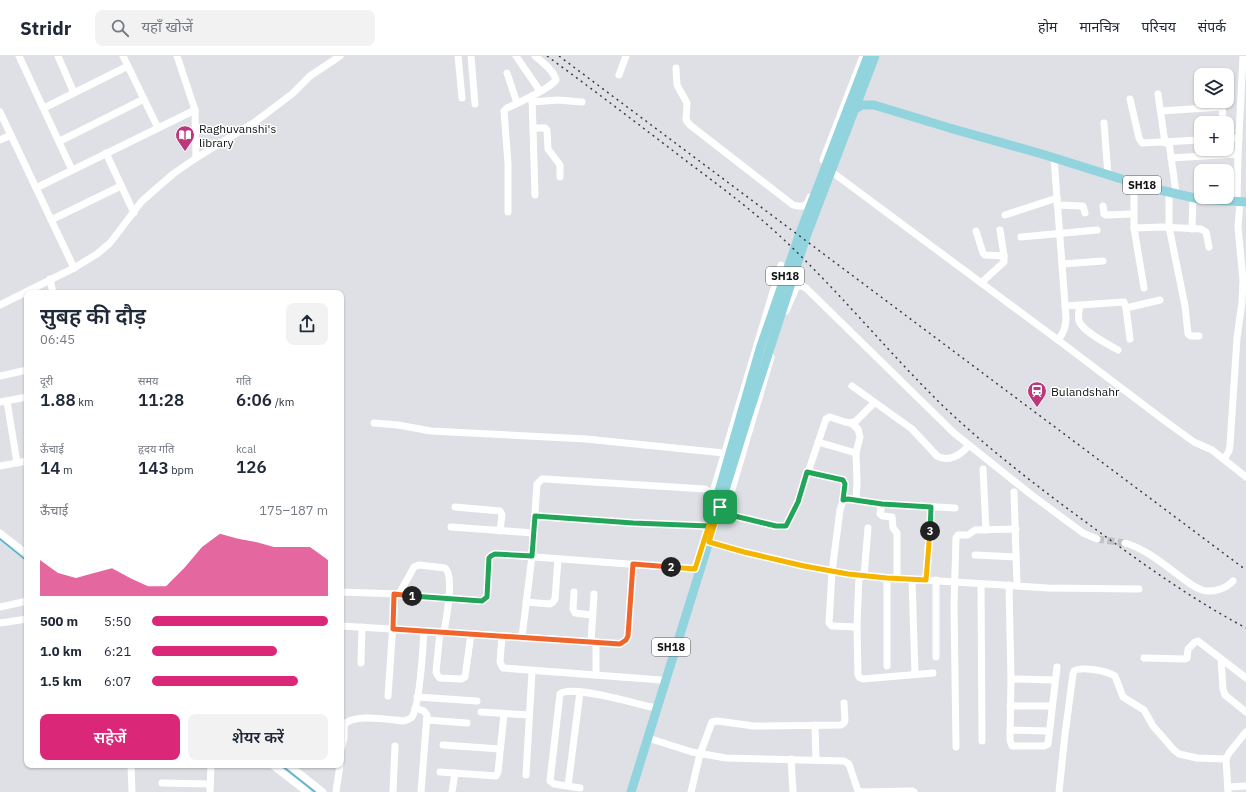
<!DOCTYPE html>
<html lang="hi">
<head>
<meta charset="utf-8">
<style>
  :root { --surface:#fff; --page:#f2f2f3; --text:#1f2937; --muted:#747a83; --line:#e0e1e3; --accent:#db2777 }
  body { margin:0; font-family:"IBM Plex Sans","Noto Sans Devanagari",sans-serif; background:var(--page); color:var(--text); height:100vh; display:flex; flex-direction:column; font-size:15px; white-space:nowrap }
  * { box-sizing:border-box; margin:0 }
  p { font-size:13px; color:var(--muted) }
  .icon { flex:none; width:22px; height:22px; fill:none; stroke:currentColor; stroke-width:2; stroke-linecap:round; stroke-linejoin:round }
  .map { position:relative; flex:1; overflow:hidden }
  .panel { position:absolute; left:24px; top:234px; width:320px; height:478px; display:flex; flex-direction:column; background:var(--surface); border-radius:8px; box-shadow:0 1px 3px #0004 }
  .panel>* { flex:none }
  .buttons { position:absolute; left:1194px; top:12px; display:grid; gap:8px }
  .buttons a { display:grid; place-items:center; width:40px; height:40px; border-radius:8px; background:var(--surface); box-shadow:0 1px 3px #0004; font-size:20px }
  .pin { position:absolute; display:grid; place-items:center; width:34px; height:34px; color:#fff; margin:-17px; border-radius:8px; box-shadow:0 2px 6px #0006 }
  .km { position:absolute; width:20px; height:20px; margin:-10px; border-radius:50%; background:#222; color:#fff; font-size:11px; line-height:20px; text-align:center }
  .round { display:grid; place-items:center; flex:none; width:42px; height:42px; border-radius:8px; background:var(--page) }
  .overview { display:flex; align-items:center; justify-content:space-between; height:68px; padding:0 16px }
  h1 { font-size:22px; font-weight:600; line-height:30px }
  .metrics { display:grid; grid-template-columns:repeat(3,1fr); gap:6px; height:68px; padding:4px 16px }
  .metrics div { display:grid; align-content:center }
  .metrics b { font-size:17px; font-weight:600 }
  .metrics small { font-size:11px; font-weight:400 }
  .metrics p { font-size:11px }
  .chart { height:112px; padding:8px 16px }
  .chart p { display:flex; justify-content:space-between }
  .chart svg { width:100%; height:72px; margin-top:4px; fill:var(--accent); opacity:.7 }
  .action { display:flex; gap:8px; margin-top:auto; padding:8px 16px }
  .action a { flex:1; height:46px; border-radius:8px; background:var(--accent); color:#fff; font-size:16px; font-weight:600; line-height:46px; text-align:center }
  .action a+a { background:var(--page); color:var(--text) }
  ul { padding:0 16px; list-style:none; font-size:13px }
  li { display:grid; grid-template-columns:64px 48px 1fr; align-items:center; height:30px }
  li i { height:10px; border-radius:5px; background:var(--accent) }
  header { display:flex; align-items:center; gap:24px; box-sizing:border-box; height:56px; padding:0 20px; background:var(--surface); border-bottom:1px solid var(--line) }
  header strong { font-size:19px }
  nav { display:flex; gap:22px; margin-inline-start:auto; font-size:14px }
  .search { width:280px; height:36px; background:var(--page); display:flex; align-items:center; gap:10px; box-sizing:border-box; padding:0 14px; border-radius:8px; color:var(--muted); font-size:15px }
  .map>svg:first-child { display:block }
</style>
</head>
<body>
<header>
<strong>Stridr</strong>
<div class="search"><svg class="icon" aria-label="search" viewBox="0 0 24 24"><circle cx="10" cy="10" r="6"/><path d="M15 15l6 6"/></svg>यहाँ खोजें</div>
<nav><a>होम</a><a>मानचित्र</a><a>परिचय</a><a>संपर्क</a></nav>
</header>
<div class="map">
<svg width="1246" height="736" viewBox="0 0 1246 736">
  <rect width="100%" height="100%" fill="#dee0e5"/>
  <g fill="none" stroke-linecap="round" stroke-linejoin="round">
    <g stroke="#43b2ce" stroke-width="1.5">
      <path d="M0,483L27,505"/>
      <path d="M281,709L315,736"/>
    </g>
    <path stroke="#bfc1c6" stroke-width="7" stroke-dasharray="7 3.5" stroke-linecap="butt" d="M1097,483L1125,487"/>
    <g stroke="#fff" stroke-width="7">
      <path d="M19,0L72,114"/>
      <path d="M58,0L74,37"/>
      <path d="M123,0L158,72"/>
      <path d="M177,0L195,54L196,102"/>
      <path d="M458,0L462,42"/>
      <path d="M471,0L475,48"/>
      <path d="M516,0L540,35"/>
      <path d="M676,12L677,29L687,47L686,64L690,69L793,149C803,152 807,150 810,141"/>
      <path d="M507,17L517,47"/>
      <path d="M619,19L626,0"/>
      <path d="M1158,38L1165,87"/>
      <path d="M532,40L535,139"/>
      <path d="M1130,43L1139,82L1142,87L1201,84"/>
      <path d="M1222,45L1223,67"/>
      <path d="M532,46L558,44L582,46"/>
      <path d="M44,52L128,10"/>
      <path d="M1161,55L1222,51"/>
      <path d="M0,56L74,212"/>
      <path d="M1104,67L1108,119"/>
      <path d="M533,72H545L547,74L548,93L560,109V121"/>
      <path d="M1227,83L1239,82"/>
      <path d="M0,84L11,79"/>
      <path d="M60,85L144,43"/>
      <path d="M1169,86L1176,137"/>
      <path d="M106,97L134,157"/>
      <path d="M1054,102L1066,262C1066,271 1064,277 1058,284"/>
      <path d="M1171,102L1238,98"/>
      <path d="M823,104L863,0"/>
      <path d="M832,116L1058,284L1165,365L1194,386L1212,394L1246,421"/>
      <path d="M1134,127V172L1144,232"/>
      <path d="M36,132L195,54"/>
      <path d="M1169,136V171L1185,250L1188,278L1191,280H1199"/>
      <path d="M1237,146L1238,98L1243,0"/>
      <path d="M1057,149L1083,150L1085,157"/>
      <path d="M1103,150L1104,158L1106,159L1133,158"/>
      <path d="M508,156V108L504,55L507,52C520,46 548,34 556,24C554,14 542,6 535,0"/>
      <path d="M1005,159L1057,142"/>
      <path d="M51,164L121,130"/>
      <path d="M1134,172L1162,171L1201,173L1206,176L1209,191"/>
      <path d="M1192,173L1193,141"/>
      <path d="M976,175L983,197L985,199L1004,200"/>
      <path d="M1021,181L1097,174"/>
      <path d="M1062,208L1103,205"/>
      <path d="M50,223L53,237"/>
      <path d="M981,227L1004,206V200L1000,174"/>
      <path d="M0,249L74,212L97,198L110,187L142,145L173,118L196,102L255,66L292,38L310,20L340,0"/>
      <path d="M1080,249C1079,254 1078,261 1079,265C1083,276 1108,288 1118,294"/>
      <path d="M1065,250L1124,246L1126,252L1130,283"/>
      <path d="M1126,252L1160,244"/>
      <path d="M786,255L795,234L798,230H802L806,232L954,377L1029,437L1083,477L1097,483"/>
      <path d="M0,320L27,314"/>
      <path d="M852,330L912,373L937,400C949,407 962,398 969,389"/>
      <path d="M7,345L17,407"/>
      <path d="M0,346L27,341"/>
      <path d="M374,367L398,369L431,375L586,383L724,397"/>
      <path d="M851,367L858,373L860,381L856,397L857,427L856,444"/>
      <path d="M818,386L856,397"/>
      <path d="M1224,403L1229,395L1230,389L1237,282L1242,246L1243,224L1238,171L1240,146"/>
      <path d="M0,410L27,405"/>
      <path d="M983,413L986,474"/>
      <path d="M807,416L843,424L845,428L843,444"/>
      <path d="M1014,436L1017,529"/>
      <path d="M712,439L781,209"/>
      <path d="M882,448L880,458L883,460L892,461L893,472L897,477V522"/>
      <path d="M455,451L500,455L502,459L500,475"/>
      <path d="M719,456L776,470H786L798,446L826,363L830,361L845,366L851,367L856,365L874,347"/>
      <path d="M535,460L633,467L709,470"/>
      <path d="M451,471L534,477"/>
      <path d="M0,477L27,498"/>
      <path d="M709,486L744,496L804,510L859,520L1048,532L1139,533"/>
      <path d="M1125,487C1146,493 1163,508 1181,521C1187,526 1194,531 1202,534C1212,537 1226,533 1233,525"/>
      <path d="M975,499L1016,501"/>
      <path d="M633,508L628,580C626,585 624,587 620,588L522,581L532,500L537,428L542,423H545L705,433L710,436L712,439V447L715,450L723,451L728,447L771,301"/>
      <path d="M859,520L857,571L858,619L860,622L863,623L933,617"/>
      <path d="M864,520L868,472"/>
      <path d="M887,522V610"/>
      <path d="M912,523L915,618"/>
      <path d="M926,524L931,451"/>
      <path d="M936,524V601"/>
      <path d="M981,528L982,685"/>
      <path d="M1009,529L1011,623L1010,684L1012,690H1044L1048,688L1057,611"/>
      <path d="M341,536L399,538L482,545L487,541L489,502L491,500L495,498L695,513"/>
      <path d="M574,536L573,553L575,557L592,559"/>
      <path d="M399,538L414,511L419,509L445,512C455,521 446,563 444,576"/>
      <path d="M526,546L550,548L553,546L555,543L558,503"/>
      <path d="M0,551L27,545"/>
      <path d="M0,567L27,563"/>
      <path d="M341,570L522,581"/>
      <path d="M857,571L832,570L829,567L832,516L840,454L843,444L848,443L882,448L955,452"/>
      <path d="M440,576L436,616L438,620L440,622L461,623L465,621L471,578"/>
      <path d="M502,580L500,606L503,612L661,624"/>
      <path d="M591,586L594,538"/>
      <path d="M1144,602L1185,603L1187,602L1188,593L1195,586L1198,585L1246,622"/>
      <path d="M1221,603L1223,633L1225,639L1246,656"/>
      <path d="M361,607L362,571"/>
      <path d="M596,619V587"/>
      <path d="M1011,623L1055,624"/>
      <path d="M388,640L395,538"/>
      <path d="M417,641L477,645"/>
      <path d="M1010,650H1052"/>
      <path d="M415,652L424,655L427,659L421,736"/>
      <path d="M481,656L529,659"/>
      <path d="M427,664L467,667"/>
      <path d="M815,669L816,704"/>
      <path d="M1010,674L1049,675"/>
      <path d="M648,682L692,696L726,702L844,705L849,708L858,735L862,736L912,735L914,736"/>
      <path d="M443,689L500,693"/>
      <path d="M956,691L954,548L956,482L958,479H968L975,474L1016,473"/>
      <path d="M341,693L344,682V669C353,657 390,664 404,665C407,664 410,663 412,661C420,649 423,591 424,575"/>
      <path d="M791,703L793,736"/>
      <path d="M131,709L132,736"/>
      <path d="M272,709L307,736"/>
      <path d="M289,709L323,736"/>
      <path d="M440,716L496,720L498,716L504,658"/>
      <path d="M526,719L532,615"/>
      <path d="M162,727L210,728"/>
      <path d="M568,730L580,636"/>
      <path d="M1228,731L1246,730"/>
      <path d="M580,732L554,728L550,725L560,638C571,628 636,648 652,651"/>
      <path d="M210,736L211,709"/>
      <path d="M336,736L340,709"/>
      <path d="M393,736L395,690"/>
      <path d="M452,736L455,717"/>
      <path d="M691,736L700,698L712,666L717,665L754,670L841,669L844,667L845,664L844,647"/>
      <path d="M1059,736L1065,678L1073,618L1074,615C1081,610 1107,615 1115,620L1123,641L1144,654L1153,670L1174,694L1179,698L1197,702L1226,703"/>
      <path d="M1228,736L1226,703L1229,697L1246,676"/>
    </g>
    <g stroke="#91d4de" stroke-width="9">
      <path d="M855,53L862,49H874L953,73L1042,98L1147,131L1199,143L1246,146"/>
      <path d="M719,435L760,293L800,177L868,0"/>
      <path d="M631,736L748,360L806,181L875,0"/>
    </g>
    <g stroke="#3d3e40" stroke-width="1.5" stroke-dasharray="2 4" stroke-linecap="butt">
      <path d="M547,0C595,35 642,71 689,107C721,131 752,154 781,181C838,234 887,295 942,349C986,391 1034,428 1083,464C1136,503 1188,541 1246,572"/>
      <path d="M559,0L1246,514"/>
    </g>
  </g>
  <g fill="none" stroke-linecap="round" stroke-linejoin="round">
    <g stroke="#fff" stroke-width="8">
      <path id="split-1" d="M412,540L482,545L487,541L489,502L491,500L495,498L532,500L535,460L633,467L709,470L715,450L720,451"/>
    </g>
    <g stroke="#fff" stroke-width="8">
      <path id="split-2" d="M412,540L394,538L393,573L620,588L626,584L628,580L633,508L671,511"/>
    </g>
    <g stroke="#fff" stroke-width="8">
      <path id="split-3" d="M671,511L695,513L715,450L720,451L709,486L744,496L804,510L848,518L887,522L926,524L930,475"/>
    </g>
    <g stroke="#fff" stroke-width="8">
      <path id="split-4" d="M720,451L718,456L776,470H786L798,446L807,416L843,424L845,428L843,444L848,443L882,448L931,451L930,475"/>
    </g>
    <use href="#split-1" stroke="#22a559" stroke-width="5"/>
    <use href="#split-2" stroke="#f0652b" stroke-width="5"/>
    <use href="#split-3" stroke="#f5b400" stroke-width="5"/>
    <use href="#split-4" stroke="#22a559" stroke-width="5"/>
  </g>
  <defs>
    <g id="library-pin" transform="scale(1)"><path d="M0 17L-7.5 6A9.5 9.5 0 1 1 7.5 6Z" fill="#bc387d" stroke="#fff"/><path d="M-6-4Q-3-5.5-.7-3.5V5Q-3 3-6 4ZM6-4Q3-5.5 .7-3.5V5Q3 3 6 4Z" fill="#fff"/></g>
    <g id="station-pin" transform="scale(1)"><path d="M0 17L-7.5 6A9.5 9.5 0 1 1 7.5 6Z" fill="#bc387d" stroke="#fff"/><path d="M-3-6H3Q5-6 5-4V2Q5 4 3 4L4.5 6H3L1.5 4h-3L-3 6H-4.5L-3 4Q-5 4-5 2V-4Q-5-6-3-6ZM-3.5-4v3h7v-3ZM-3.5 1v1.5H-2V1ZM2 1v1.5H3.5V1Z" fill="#fff"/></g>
  </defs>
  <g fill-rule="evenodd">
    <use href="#library-pin" x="185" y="79"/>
    <use href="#station-pin" x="1037" y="335"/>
  </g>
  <g text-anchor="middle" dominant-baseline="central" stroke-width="3" stroke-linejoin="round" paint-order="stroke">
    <g fill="#fff" stroke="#58595a" stroke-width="1">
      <rect x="1123" y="120" width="38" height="18" rx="3"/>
      <rect x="766" y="211" width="38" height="18" rx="3"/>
      <rect x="652" y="582" width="38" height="18" rx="3"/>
    </g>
    <g font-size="11" font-weight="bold" fill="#111213">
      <text x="1142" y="129">SH18</text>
      <text x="785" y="220">SH18</text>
      <text x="671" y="591">SH18</text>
    </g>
    <g font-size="12" fill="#111213" stroke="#fff" text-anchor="start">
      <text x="199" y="72">Raghuvanshi's<tspan x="199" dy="14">library</tspan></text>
      <text x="1051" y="335">Bulandshahr</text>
    </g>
  </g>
</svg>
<div class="buttons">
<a><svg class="icon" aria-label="layers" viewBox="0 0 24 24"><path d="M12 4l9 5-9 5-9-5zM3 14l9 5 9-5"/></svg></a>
<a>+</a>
<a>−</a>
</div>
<div class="pin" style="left:720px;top:451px;background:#1e9e55"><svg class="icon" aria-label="arrive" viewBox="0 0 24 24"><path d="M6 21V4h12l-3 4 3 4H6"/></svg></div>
<b class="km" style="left:412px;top:540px">1</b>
<b class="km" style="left:671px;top:511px">2</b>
<b class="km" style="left:930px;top:475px">3</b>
<section class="panel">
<div class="overview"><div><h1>सुबह की दौड़</h1><p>06:45</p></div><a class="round"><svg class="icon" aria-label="share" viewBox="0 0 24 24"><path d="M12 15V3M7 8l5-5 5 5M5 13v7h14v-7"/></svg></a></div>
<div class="metrics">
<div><p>दूरी</p><b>1.88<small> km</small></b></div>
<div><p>समय</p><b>11:28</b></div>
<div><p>गति</p><b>6:06<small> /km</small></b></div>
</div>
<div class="metrics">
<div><p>ऊँचाई</p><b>14<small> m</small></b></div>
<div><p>हृदय गति</p><b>143<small> bpm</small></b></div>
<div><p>kcal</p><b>126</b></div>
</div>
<div class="chart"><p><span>ऊँचाई</span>175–187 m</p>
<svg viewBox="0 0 160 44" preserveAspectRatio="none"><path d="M0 44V22L10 30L20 33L30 30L40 27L50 33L60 38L70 38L80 27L90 14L100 6L110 9L120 11L130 14L140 14L150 14L160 22V44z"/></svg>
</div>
<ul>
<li><b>500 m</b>5:50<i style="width:100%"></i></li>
<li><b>1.0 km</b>6:21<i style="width:71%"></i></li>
<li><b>1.5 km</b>6:07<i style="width:83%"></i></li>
</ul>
<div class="action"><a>सहेजें</a><a>शेयर करें</a></div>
</section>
</div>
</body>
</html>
